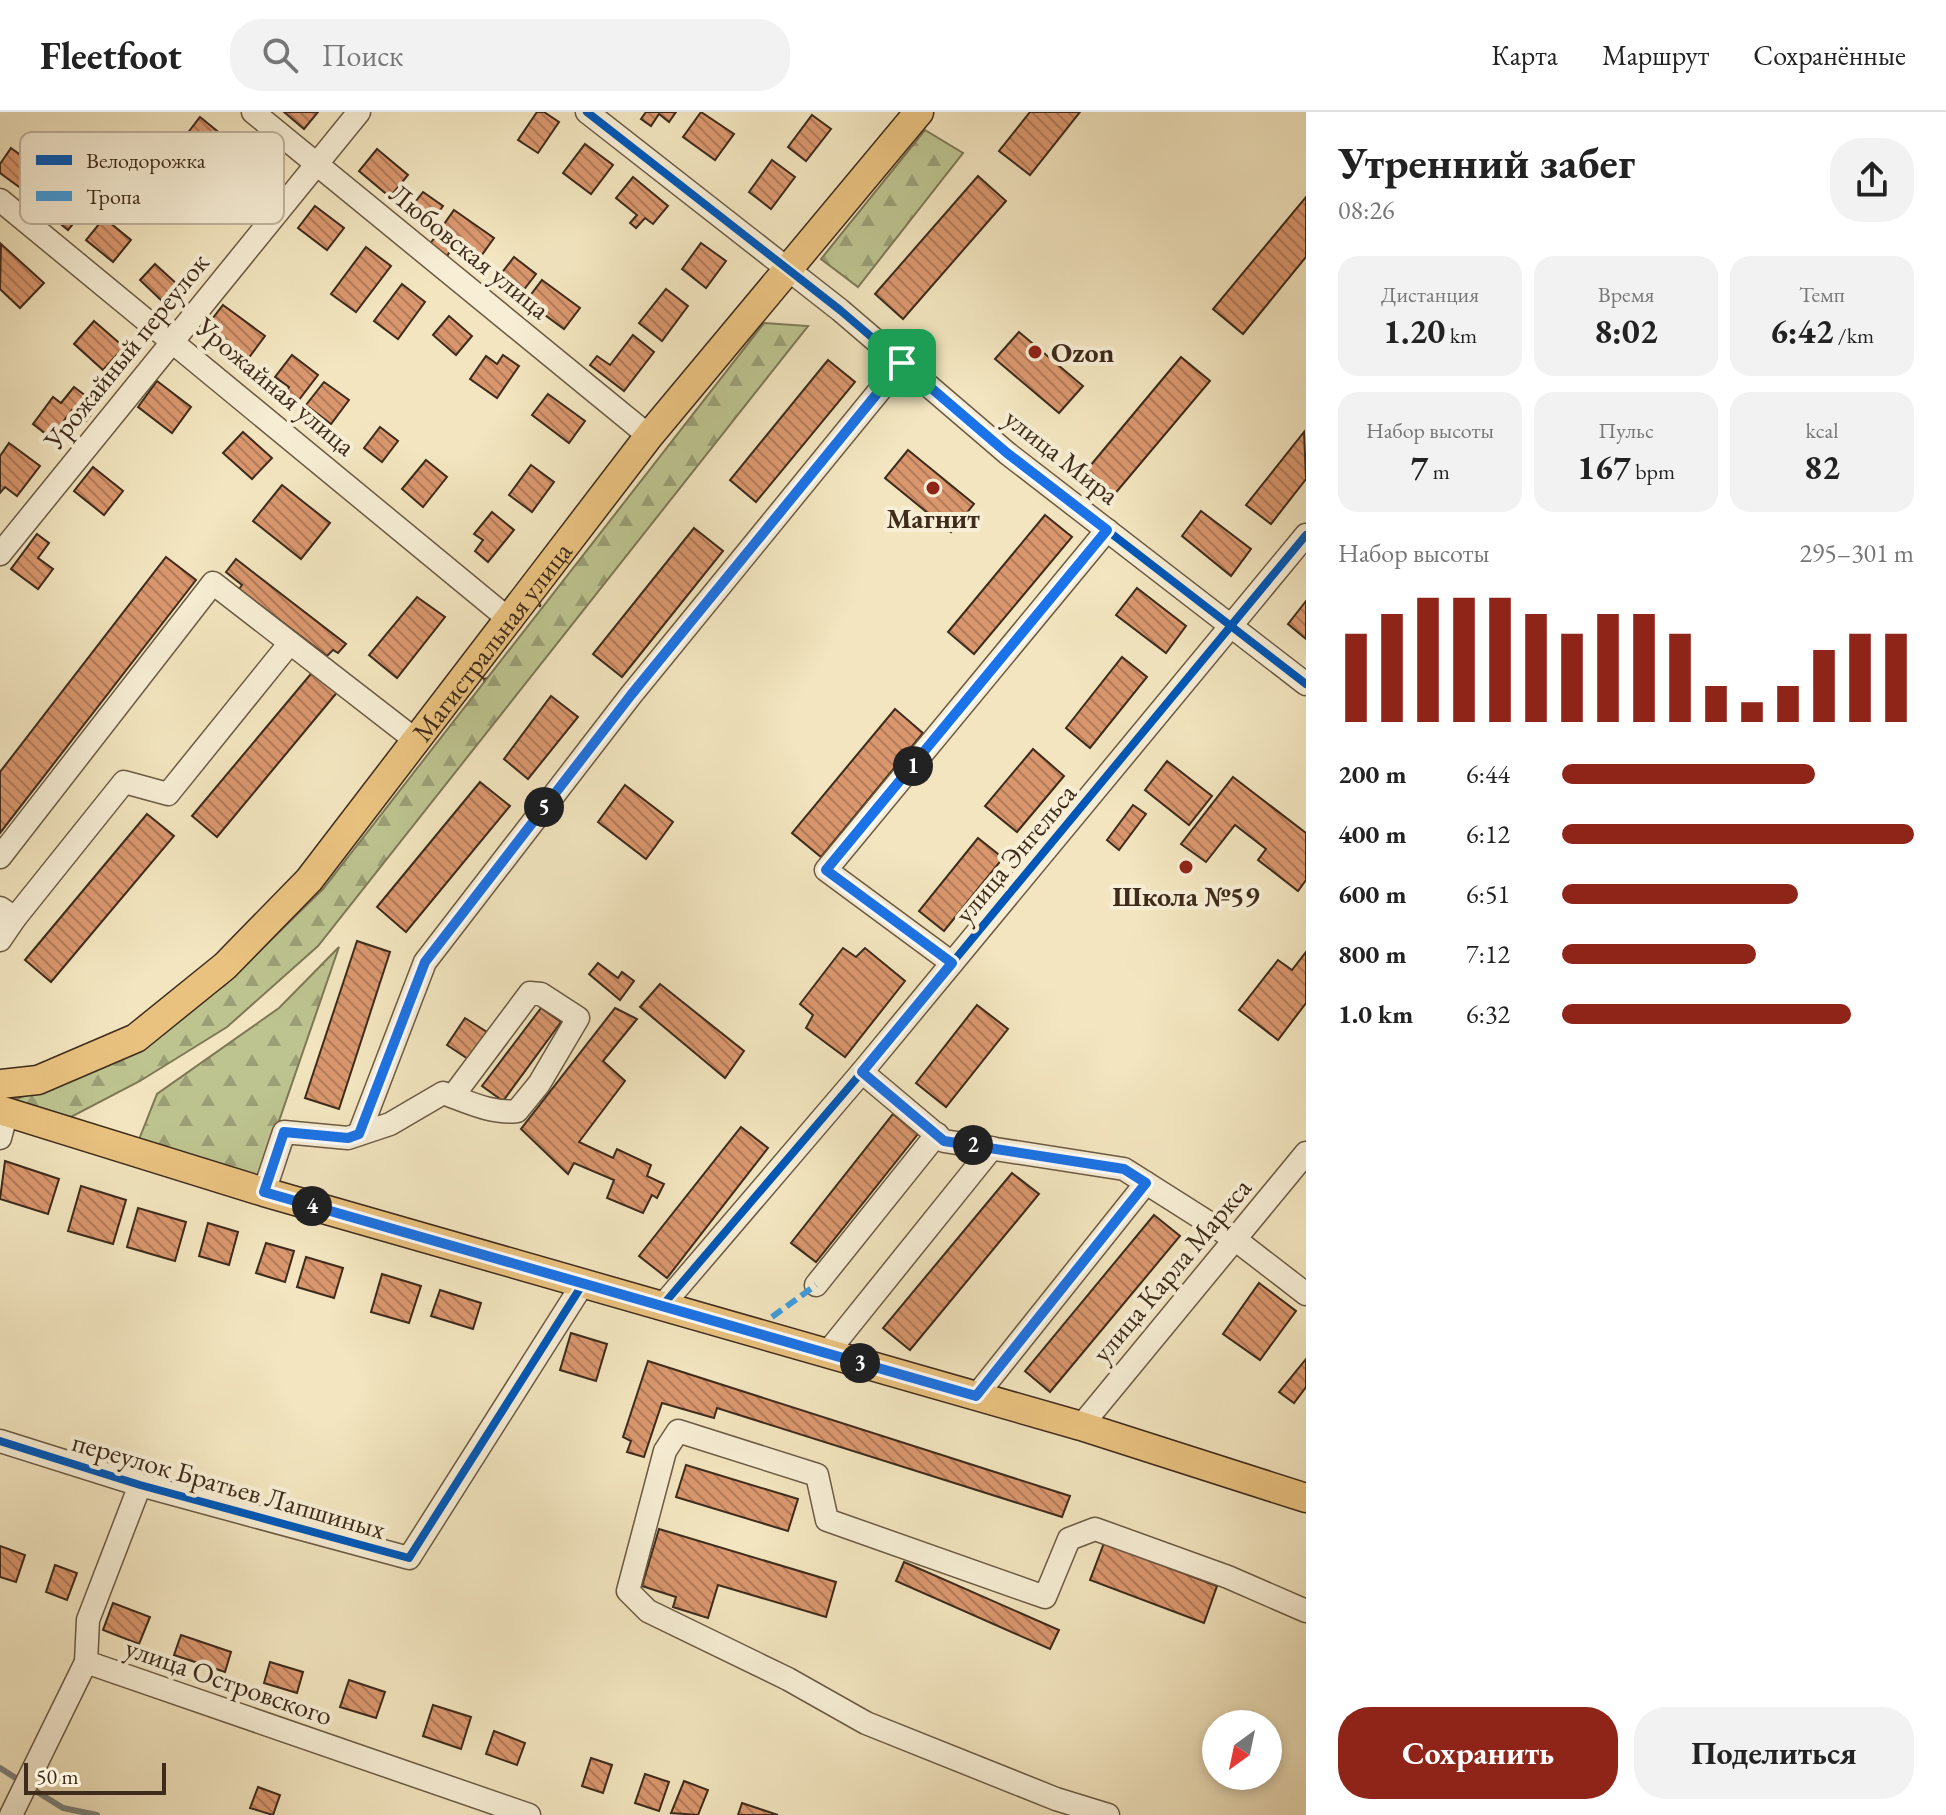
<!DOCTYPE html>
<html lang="ru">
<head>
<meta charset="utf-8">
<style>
  :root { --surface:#fff; --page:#f2f2f2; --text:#222; --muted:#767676; --line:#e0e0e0; --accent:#8f2418 }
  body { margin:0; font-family:"EB Garamond",serif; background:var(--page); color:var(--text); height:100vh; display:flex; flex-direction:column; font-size:30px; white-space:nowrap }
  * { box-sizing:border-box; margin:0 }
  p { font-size:26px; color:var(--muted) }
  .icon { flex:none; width:44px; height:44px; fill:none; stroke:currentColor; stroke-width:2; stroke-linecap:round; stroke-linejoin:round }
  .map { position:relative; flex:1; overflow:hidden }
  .drawer { display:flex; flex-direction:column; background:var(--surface); width:640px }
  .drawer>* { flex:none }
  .needle { width:52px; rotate:213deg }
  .tools { position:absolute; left:1202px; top:1598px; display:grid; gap:16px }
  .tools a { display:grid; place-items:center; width:80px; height:80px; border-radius:50%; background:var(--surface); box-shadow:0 4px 12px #0003; font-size:40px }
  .scale { position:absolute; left:24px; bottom:20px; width:142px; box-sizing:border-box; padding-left:8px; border:4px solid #3e2b1b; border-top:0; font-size:22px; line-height:28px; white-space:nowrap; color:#3e2b1b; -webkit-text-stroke:6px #f7eed5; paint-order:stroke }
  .pin { position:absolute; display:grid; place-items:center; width:68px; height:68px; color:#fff; margin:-34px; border-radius:16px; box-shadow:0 4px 12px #0006 }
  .km { position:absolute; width:40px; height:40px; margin:-20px; border-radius:50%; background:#222; color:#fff; font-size:22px; line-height:40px; text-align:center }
  .round { display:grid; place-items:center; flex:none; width:84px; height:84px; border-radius:32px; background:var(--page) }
  .summary { display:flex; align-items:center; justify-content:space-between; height:136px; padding:0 32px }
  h1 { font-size:44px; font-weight:700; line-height:60px }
  .stats { display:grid; grid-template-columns:repeat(3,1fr); gap:12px; height:136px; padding:8px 32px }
  .stats div { display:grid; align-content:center; border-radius:20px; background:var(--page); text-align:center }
  .stats b { font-size:34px; font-weight:700 }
  .stats small { font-size:22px; font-weight:400 }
  .stats p { font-size:22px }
  .chart { height:224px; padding:16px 32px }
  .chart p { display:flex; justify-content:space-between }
  .chart svg { width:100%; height:144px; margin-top:8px; stroke:var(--accent); stroke-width:6 }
  .button { display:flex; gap:16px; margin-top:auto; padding:16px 32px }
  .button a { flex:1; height:92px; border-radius:32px; background:var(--accent); color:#fff; font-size:32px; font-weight:700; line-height:92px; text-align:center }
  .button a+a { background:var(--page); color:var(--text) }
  ul { padding:0 32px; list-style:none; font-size:26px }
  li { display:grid; grid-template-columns:128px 96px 1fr; align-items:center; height:60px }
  li i { height:20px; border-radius:10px; background:var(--accent) }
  header { display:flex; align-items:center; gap:48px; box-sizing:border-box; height:112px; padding:0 40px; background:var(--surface); border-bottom:2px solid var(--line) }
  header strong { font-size:38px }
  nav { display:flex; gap:44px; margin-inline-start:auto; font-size:28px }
  .search { width:560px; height:72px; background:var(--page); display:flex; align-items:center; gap:20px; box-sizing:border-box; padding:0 28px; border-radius:32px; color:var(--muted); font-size:30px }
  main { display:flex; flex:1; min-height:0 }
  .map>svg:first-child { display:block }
</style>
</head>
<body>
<header>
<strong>Fleetfoot</strong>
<div class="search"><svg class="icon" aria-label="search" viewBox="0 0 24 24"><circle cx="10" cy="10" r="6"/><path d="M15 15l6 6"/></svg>Поиск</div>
<nav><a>Карта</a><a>Маршрут</a><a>Сохранённые</a></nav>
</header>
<main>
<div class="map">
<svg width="1306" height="1703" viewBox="0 0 1306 1703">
  <defs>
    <pattern id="forest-firs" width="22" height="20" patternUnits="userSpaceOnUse" patternTransform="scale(2)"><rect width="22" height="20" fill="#bdc490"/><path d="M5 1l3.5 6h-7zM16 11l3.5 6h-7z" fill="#9b9f75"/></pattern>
    <pattern id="building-back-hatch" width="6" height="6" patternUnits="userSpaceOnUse" patternTransform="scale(2)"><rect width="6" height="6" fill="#da976e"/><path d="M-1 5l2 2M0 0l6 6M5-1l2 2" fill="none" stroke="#b27b5a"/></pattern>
  </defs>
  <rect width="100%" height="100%" fill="#f2e5bf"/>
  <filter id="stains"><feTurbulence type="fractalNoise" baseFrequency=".0025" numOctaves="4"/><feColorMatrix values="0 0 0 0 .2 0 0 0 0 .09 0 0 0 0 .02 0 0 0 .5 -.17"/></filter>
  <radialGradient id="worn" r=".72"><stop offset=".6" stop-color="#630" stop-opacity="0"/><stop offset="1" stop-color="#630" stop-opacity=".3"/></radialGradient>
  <g fill="url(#forest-firs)" stroke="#7e7856" stroke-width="2">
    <path d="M925,18L963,41L858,175L821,147Z"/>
    <path d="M764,211L808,214L318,834L227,915L140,969L71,1005L8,990L111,952L225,873L323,777Z"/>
    <path d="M339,835L259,1067L138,1030L157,982L279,896Z"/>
  </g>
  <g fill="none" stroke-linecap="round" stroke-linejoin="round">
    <g stroke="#7a827d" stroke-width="6">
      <path d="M0,1656L22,1670"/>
      <path d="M31,1676L63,1696L97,1703"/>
    </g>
  </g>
  <g fill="url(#building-back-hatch)" stroke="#3e2b1b" stroke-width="2">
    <path d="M284,0H318L304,17Z"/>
    <path d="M537,0H544L559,10L538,41L518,28Z"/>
    <path d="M646,0H676L669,10L659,2L651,14L641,7Z"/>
    <path d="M701,0L734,22L715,48L683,25Z"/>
    <path d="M1030,0H1080L1030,63L999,39Z"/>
    <path d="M812,3L831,17L806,49L788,35Z"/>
    <path d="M200,5L222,23L201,48L180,31Z"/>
    <path d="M585,32L613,53L591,82L563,61Z"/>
    <path d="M11,36L41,58L26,80L0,61V52Z"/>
    <path d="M377,37L408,63L390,85L359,59Z"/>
    <path d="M772,48L795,65L771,97L749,80Z"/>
    <path d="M978,64L1006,89L903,207L875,182Z"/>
    <path d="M633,65L668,94L653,112L645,106L636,116L630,111L637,103L616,86Z"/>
    <path d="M58,72L87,95L68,118L40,95Z"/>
    <path d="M423,80L443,94L429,113L409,98Z"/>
    <path d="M1306,85V145L1243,222L1213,197Z"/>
    <path d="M315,94L344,116L327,138L298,116Z"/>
    <path d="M454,98L494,126L479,147L456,131L447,144L430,132Z"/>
    <path d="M104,106L131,128L113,150L86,128Z"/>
    <path d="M701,131L726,149L706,176L682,157Z"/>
    <path d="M1,132L44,171L20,196L0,177Z"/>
    <path d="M366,135L391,154L356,200L331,182Z"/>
    <path d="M514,145L536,162L519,184L497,167Z"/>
    <path d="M155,152L178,173L163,190L140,168Z"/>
    <path d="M542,168L580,196L564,217L526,189Z"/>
    <path d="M402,172L425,190L398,227L374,209Z"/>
    <path d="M666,177L688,194L662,229L639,211Z"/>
    <path d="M223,193L265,224L245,251L203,219Z"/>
    <path d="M449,204L472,224L456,243L433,223Z"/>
    <path d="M94,209L124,235L103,258L74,232Z"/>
    <path d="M1019,220L1083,274L1059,301L995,247Z"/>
    <path d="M633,223L654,240L624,279L590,253L597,244L610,253Z"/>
    <path d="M292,243L318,263L295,293L283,284L289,275L275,265Z"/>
    <path d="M503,243L519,254L497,286L470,267L486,244L497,252Z"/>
    <path d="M1181,245L1210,269L1113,384L1085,360Z"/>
    <path d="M828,248L855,270L756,390L730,368Z"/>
    <path d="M157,269L191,295L172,321L138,295Z"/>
    <path d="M324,270L349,288L331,312L306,293Z"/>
    <path d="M74,275L98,293L86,309L72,298L51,326L33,312L53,285L61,291Z"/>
    <path d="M548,282L585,309L569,331L532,303Z"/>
    <path d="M380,315L398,329L382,350L364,336Z"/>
    <path d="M243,320L272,346L252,367L223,341Z"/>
    <path d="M1304,320L1306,367L1271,412L1246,393Z"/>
    <path d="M9,331L40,354L17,384L5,375L0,381V344Z"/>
    <path d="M908,338L974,392L951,420L885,366Z"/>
    <path d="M426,348L447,365L423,395L402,377Z"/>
    <path d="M531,353L554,370L532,400L509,383Z"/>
    <path d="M93,355L123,379L104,403L74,379Z"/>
    <path d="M282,373L330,411L301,447L253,409Z"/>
    <path d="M1201,399L1251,437L1231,464L1182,424Z"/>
    <path d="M492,400L514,418L488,450L475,439L483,428L474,422Z"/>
    <path d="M1045,403L1072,425L974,542L948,520Z"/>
    <path d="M694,416L723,439L622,565L593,542Z"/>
    <path d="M37,422L49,431L38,446L53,457L38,477L11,457Z"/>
    <path d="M166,445L196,468L0,721V660Z"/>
    <path d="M236,447L346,532L338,541L333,538L327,544L239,477L242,473L226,460Z"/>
    <path d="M1137,476L1186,514L1166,541L1116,503Z"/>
    <path d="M417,485L445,505L397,566L369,543Z"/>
    <path d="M1306,489V527L1288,512Z"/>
    <path d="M1122,545L1147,565L1090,636L1066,616Z"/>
    <path d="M315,557L339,578L217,725L192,704Z"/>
    <path d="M551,584L578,605L528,667L504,647Z"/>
    <path d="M895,597L923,621L821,745L792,721Z"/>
    <path d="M1033,637L1064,664L1017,720L985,694Z"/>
    <path d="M1167,649L1212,684L1189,713L1145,678Z"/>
    <path d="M1233,665L1306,721V768L1298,779L1258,748L1266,737L1235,713L1206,750L1181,732Z"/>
    <path d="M480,670L510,694L406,820L377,795Z"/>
    <path d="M625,673L673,710L646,747L598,710Z"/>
    <path d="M1133,693L1146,702L1119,738L1107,728Z"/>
    <path d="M147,702L174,724L51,870L25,848Z"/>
    <path d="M978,726L1003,746L944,819L919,799Z"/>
    <path d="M357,829L390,840L339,997L305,986Z"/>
    <path d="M843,836L856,845L865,836L905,869L845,945L806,916L813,903L800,892Z"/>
    <path d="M1306,840V891L1278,928L1239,898L1278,848L1292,858Z"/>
    <path d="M598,851L618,866L622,860L634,869L620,888L589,862Z"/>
    <path d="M660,872L744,939L725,966L640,895Z"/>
    <path d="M977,893L1008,917L946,995L916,971Z"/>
    <path d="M541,896L561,910L503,989L482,974Z"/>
    <path d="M615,896L637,907L603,949L625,969L579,1030L613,1046L617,1037L651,1053L647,1064L664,1072L657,1086L652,1083L643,1101L607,1086L614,1068L574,1051L568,1062L521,1017Z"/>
    <path d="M465,906L487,920L468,947L447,933Z"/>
    <path d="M893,1002L918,1022L816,1150L791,1131Z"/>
    <path d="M741,1015L768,1036L667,1166L639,1144Z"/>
    <path d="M5,1049L59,1067L48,1102L0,1087Z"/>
    <path d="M1012,1061L1039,1082L910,1238L883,1216Z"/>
    <path d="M81,1074L126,1088L113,1132L68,1119Z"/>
    <path d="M138,1096L186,1110L175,1149L127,1135Z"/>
    <path d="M1154,1103L1180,1124L1050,1280L1025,1259Z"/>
    <path d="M208,1111L238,1120L229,1153L199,1144Z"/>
    <path d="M266,1131L294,1139L285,1170L256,1161Z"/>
    <path d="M306,1145L343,1156L334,1186L297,1175Z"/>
    <path d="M382,1162L421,1174L409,1211L371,1200Z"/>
    <path d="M1259,1171L1296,1199L1260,1248L1223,1222Z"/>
    <path d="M440,1178L481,1191L473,1217L431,1204Z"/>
    <path d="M571,1221L607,1232L596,1269L560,1258Z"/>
    <path d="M1306,1247V1275L1294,1291L1279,1280Z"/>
    <path d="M648,1249L1070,1384L1062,1405L717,1296L714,1306L662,1291L644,1345L627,1340L631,1329L623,1325Z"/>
    <path d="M686,1353L798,1387L788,1419L676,1385Z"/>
    <path d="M659,1417L836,1470L826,1505L718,1473L708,1506L673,1495L676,1485L642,1474Z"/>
    <path d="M1104,1431L1217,1474L1204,1511L1090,1468Z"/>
    <path d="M0,1434L25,1443L16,1470L0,1465Z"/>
    <path d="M904,1450L1059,1518L1050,1537L896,1469Z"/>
    <path d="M55,1453L77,1461L67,1488L46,1480Z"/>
    <path d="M113,1491L150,1505L139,1532L103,1518Z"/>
    <path d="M181,1523L231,1540L225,1560L174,1543Z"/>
    <path d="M270,1550L303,1560L297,1581L264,1571Z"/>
    <path d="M349,1568L385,1580L376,1606L340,1595Z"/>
    <path d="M433,1593L471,1605L461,1637L423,1624Z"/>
    <path d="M494,1619L525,1631L517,1653L486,1642Z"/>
    <path d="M591,1646L612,1653L603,1681L582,1674Z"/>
    <path d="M645,1662L669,1670L659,1699L635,1691Z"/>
    <path d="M684,1669L708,1678L698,1703L671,1701Z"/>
    <path d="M258,1675L280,1683L273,1703L250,1696Z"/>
    <path d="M742,1691L778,1703H738Z"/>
  </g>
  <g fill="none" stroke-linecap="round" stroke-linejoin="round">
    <g stroke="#6b5a44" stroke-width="25">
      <g id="minor">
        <path d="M253,0L649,324"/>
        <path d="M587,0L840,198L1007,341L1306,572"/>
        <path d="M0,88L511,509"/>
        <path d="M0,442L359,0"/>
        <path d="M0,745L213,471L418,630"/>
        <path d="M0,796L15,806L0,828"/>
        <path d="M15,806L124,670L168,682L290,531"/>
        <path d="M952,851L826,758L1107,418"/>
        <path d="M862,960L944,1029L1124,1057L1236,1128L1306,1182"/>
        <path d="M359,1022L425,850L631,583L902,251"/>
        <path d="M0,1026L7,1000"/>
        <path d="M264,1080L284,1020L348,1026L390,1012L443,981C468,990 492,1002 517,999L539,972L578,906L541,882L530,881L453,984"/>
        <path d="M816,1173L937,1022"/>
        <path d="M662,1194L862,960L1306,423"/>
        <path d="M827,1241L992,1036"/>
        <path d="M976,1284L1146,1071"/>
        <path d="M1081,1314L1306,1041"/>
        <path d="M0,1329L140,1373L409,1446L584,1170"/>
        <path d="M140,1373L88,1508L86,1550L529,1703"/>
        <path d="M11,1703L86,1550"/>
        <path d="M1108,1703L1056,1687L866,1611L788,1567L648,1499L628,1479L665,1339L678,1319L817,1363L827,1408L1045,1485L1069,1427L1095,1417L1228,1465L1306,1499"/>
      </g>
    </g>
    <g stroke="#3e2b1b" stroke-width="31">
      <g id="major">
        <path id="s1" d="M0,972L38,968L136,926L225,854L309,768L649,324L919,0"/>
        <path d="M0,998L264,1080L1081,1314L1306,1386"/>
      </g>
    </g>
    <use href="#minor" stroke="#f7eed5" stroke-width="22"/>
    <use href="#major" stroke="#e9c280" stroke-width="28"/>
    <path stroke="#3f9cdf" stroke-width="6" stroke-dasharray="12 6" stroke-linecap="butt" d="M772,1205L816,1173"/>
    <g stroke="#f7eed5" stroke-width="13">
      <g id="cycleway">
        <path d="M587,0L840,198L1007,341L1306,572"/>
        <path d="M662,1194L862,960L1306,423"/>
        <path d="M0,1329L140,1373L409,1446L584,1170"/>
      </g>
    </g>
    <use href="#cycleway" stroke="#0057b8" stroke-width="8"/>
  </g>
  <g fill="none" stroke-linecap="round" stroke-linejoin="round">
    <g stroke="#fff" stroke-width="16">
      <path id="route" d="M902,251L1007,341L1107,418L826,758L952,851L862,960L944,1029L1124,1057L1146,1071L976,1284L264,1080L284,1020L348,1026L359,1022L425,850L631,583Z"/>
    </g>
    <use href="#route" stroke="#1a73e8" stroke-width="10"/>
  </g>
  <g fill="#8f2418" stroke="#f7eed5" stroke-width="3">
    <circle cx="1035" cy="240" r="8"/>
    <circle cx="933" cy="376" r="8"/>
    <circle cx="1186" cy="755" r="8"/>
  </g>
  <g text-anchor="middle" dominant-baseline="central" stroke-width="8" stroke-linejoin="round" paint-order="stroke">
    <g font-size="28" fill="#3e2b1b" stroke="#f7eed5">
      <text transform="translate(470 139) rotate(39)">Любовская улица</text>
      <text transform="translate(126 239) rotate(-51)">Урожайный переулок</text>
      <text transform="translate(276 274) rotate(40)">Урожайная улица</text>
      <text transform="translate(1062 344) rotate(38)">улица Мира</text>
      <text stroke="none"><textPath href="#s1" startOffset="680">Магистральная улица</textPath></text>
      <text transform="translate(1015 741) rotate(-50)">улица Энгельса</text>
      <text transform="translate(1171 1158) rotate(-50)">улица Карла Маркса</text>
      <text transform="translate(229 1373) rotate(16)">переулок Братьев Лапшиных</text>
      <text transform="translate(229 1569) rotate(19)">улица Островского</text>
    </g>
    <g font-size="28" font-weight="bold" fill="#3e2b1b" stroke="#f7eed5">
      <text x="1051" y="240" text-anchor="start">Ozon</text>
      <text x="933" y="406">Магнит</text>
      <text x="1186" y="784">Школа №59</text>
    </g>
  </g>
  <rect x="20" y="20" width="264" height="92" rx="12" fill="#f7eed5" stroke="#c0b49d" stroke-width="2"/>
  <rect x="36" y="43" width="36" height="10" fill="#0057b8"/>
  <rect x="36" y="79" width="36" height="10" fill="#3f9cdf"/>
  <g font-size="22" fill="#3e2b1b">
    <text x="86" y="56">Велодорожка</text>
    <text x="86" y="92">Тропа</text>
  </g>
  <rect width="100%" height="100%" filter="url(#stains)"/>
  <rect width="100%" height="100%" fill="url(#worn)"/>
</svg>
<div class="tools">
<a><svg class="needle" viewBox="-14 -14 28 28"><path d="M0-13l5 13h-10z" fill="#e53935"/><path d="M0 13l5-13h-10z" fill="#767676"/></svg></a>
</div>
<div class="scale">50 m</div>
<div class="pin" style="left:902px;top:251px;background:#1e9e55"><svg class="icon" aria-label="arrive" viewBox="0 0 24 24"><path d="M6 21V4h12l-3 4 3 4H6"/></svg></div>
<b class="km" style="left:913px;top:654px">1</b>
<b class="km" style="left:973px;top:1033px">2</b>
<b class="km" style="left:860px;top:1251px">3</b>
<b class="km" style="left:312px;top:1094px">4</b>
<b class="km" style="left:544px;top:695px">5</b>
</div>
<section class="drawer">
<div class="summary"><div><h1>Утренний забег</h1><p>08:26</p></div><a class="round"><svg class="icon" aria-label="share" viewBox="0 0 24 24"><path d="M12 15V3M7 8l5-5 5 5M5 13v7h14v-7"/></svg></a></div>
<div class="stats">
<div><p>Дистанция</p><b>1.20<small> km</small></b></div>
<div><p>Время</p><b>8:02</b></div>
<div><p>Темп</p><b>6:42<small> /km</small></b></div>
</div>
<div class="stats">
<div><p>Набор высоты</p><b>7<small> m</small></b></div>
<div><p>Пульс</p><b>167<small> bpm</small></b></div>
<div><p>kcal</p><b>82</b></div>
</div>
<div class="chart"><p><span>Набор высоты</span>295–301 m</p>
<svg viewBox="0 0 160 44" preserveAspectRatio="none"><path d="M5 44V17M15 44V11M25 44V6M35 44V6M45 44V6M55 44V11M65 44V17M75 44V11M85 44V11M95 44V17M105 44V33M115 44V38M125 44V33M135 44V22M145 44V17M155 44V17"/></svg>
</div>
<ul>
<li><b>200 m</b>6:44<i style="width:72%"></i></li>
<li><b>400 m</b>6:12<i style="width:100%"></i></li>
<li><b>600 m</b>6:51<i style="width:67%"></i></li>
<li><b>800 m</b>7:12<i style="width:55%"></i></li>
<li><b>1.0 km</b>6:32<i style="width:82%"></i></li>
</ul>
<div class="button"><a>Сохранить</a><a>Поделиться</a></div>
</section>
</main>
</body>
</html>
